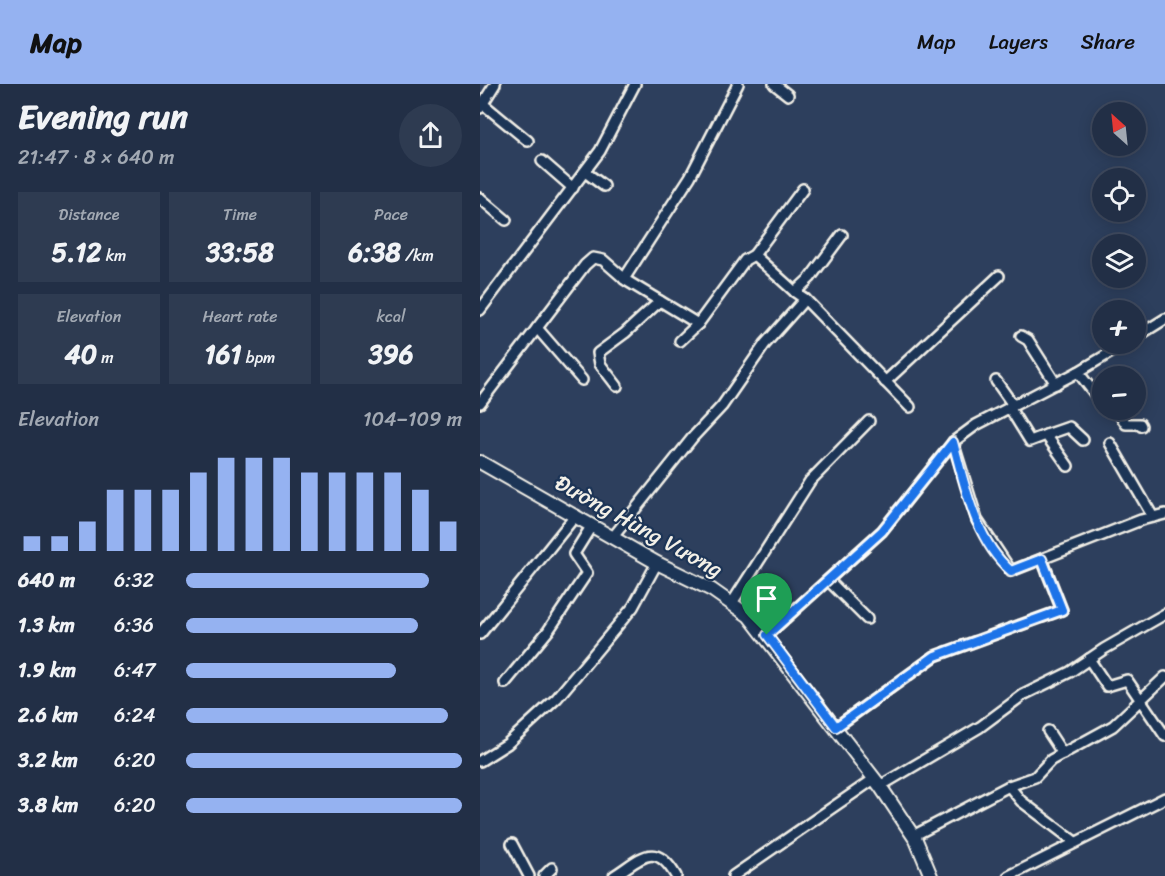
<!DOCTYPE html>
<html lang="en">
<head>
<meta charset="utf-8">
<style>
  :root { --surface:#222f46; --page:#2e3b51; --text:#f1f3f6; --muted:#a2a9b3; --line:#3f4a5f; --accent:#95b2f1 }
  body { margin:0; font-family:Sriracha,sans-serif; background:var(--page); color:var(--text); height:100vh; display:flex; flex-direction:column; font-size:22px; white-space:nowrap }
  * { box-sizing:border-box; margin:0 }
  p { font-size:20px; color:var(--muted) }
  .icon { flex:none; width:33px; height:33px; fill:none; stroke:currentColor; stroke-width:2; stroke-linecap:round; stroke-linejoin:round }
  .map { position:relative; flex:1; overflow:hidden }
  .panel { display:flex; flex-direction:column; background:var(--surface); width:480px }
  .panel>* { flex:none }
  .needle { width:39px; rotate:333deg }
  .controls { position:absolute; left:612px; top:18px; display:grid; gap:12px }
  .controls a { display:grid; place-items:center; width:54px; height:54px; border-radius:50%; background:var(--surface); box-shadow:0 3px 15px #0003,0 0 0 2px var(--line); font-size:30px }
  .pin { position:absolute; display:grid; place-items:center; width:51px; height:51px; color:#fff; margin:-62px -26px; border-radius:50% 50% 50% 0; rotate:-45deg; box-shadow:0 0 6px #0007 }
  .pin .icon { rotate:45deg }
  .round { display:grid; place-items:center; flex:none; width:63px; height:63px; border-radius:32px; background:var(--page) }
  .overview { display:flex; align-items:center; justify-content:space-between; height:102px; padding:0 18px }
  h1 { font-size:33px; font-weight:700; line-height:45px }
  .metrics { display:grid; grid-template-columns:repeat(3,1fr); gap:9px; height:102px; padding:6px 18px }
  .metrics div { display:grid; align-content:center; border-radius:0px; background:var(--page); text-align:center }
  .metrics b { font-size:26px; font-weight:700 }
  .metrics small { font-size:16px; font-weight:400 }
  .metrics p { font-size:16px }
  .chart { height:168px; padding:12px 18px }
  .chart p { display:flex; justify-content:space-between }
  .chart svg { width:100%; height:108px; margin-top:6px; stroke:var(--accent); stroke-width:6 }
  ul { padding:0 18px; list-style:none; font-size:20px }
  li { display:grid; grid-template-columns:96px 72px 1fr; align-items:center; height:45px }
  li i { height:15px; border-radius:8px; background:var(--accent) }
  header { display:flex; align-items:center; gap:36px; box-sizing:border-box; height:84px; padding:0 30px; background:var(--accent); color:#111 }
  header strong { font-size:28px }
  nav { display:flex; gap:33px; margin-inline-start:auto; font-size:21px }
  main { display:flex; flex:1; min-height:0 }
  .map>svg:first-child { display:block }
</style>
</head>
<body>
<header>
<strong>Map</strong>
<nav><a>Map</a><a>Layers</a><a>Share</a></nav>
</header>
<main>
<section class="panel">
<div class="overview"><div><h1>Evening run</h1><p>21:47 · 8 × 640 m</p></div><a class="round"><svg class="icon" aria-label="share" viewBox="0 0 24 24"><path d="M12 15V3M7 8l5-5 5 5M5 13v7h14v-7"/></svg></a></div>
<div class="metrics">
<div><p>Distance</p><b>5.12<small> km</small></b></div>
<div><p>Time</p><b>33:58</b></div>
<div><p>Pace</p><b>6:38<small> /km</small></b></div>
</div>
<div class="metrics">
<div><p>Elevation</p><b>40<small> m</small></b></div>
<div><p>Heart rate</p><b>161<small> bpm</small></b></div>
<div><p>kcal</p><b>396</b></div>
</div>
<div class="chart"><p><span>Elevation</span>104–109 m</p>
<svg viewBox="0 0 160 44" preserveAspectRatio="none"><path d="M5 44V38M15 44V38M25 44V32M35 44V19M45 44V19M55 44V19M65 44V12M75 44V6M85 44V6M95 44V6M105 44V12M115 44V12M125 44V12M135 44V12M145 44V19M155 44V32"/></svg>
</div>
<ul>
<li><b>640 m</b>6:32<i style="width:88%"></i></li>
<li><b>1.3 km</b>6:36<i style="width:84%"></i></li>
<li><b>1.9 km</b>6:47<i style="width:76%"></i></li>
<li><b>2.6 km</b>6:24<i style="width:95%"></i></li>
<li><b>3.2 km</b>6:20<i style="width:100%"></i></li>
<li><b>3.8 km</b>6:20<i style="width:100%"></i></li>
</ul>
</section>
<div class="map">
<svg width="685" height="792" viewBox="0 0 685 792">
  <rect width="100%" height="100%" fill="#2d3f5d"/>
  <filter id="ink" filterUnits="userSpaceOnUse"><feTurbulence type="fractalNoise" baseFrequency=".0167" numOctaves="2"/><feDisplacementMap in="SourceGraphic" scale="12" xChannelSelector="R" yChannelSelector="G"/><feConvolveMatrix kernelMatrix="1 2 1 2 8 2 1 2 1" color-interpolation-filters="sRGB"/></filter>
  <g filter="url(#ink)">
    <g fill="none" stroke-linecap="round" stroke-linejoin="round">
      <g stroke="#f4f1e8" stroke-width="14">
        <g id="street">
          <path d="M294,0L308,11"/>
          <path d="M3,20L48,57"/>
          <path d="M0,24L15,0"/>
          <path d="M62,77L93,104"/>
          <path d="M105,88L124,102"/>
          <path d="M0,114L26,136"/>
          <path d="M274,171L315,208"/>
          <path d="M144,195L210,93L258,0"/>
          <path d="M325,215L430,323"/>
          <path d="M0,226L120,67L155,0"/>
          <path d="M57,244L102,296"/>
          <path d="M541,252L548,256L576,300"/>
          <path d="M656,253L685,235"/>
          <path d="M200,257L218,240L265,176L274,171L323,105"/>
          <path d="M598,288L618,314L622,316"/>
          <path d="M516,297L533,321"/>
          <path d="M405,298L519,192"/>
          <path d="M137,302L120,280L118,269L145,249L180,217"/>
          <path d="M0,319L105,181L113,174L123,176L147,197L218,240"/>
          <path d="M529,323L550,357L566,351L588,382"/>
          <path d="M637,326L646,340H660L661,342"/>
          <path d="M566,351L589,343L603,356"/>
          <path d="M473,358L497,436L531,487L661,436L685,430"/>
          <path d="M630,359L673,433"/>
          <path d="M133,453L213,353L242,322L285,260L325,215L315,208L330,194L362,151"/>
          <path d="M349,497L387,535"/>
          <path d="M252,519L330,397L389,337"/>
          <path d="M0,550L96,431"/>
          <path d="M287,551L402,447L473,358L496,341L598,288L645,260"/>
          <path d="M609,575L627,602L647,596L685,652"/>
          <path d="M25,599L68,547L107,489L94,470L112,441"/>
          <path d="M356,643L455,572L582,526L562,475"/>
          <path d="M568,647L583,670"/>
          <path d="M0,677L27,660L77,614L153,523L177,479"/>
          <path d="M400,702L500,643L543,611L590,588L624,565L685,530"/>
          <path d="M529,702L541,717L595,758"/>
          <path d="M433,752L529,702L555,693L571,676L633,642L685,593"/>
          <path d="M32,760L49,792"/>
          <path d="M64,792L72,784"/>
          <path d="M134,792C162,774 175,756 196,792"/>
          <path d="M253,792L394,695"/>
          <path d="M529,792L685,714"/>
        </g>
      </g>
      <g stroke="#f4f1e8" stroke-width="16">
        <path id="secondary" d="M0,378L177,479L232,506L269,532L400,702L436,756L451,792"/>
      </g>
      <use href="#street" stroke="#1d3557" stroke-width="9"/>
      <use href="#secondary" stroke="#1d3557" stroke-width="12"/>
    </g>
  </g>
  <g fill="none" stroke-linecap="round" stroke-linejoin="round" filter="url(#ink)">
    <g stroke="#fff" stroke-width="12">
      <path id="route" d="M473,358C485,402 495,456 531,487L562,475L582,526L455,572L356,643L287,551L402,447Z"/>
    </g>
    <use href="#route" stroke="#1a73e8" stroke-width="8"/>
  </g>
  <g text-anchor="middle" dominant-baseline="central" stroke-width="4.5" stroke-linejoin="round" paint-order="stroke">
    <g font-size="22" fill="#f4f1e8" stroke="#1d3557">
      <text transform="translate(159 442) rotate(29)">Đường Hùng Vương</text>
    </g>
  </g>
</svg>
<div class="controls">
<a><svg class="needle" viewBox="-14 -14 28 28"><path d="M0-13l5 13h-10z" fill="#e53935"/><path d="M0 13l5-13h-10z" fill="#a2a9b3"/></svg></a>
<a><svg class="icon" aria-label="locate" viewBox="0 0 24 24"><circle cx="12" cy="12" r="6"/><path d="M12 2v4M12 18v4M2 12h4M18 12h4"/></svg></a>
<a><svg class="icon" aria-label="layers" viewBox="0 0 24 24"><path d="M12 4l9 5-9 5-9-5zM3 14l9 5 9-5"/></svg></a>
<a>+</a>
<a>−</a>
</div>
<div class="pin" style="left:287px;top:551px;background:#1e9e55"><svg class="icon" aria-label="arrive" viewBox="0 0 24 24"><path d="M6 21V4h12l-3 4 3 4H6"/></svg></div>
</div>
</main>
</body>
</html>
